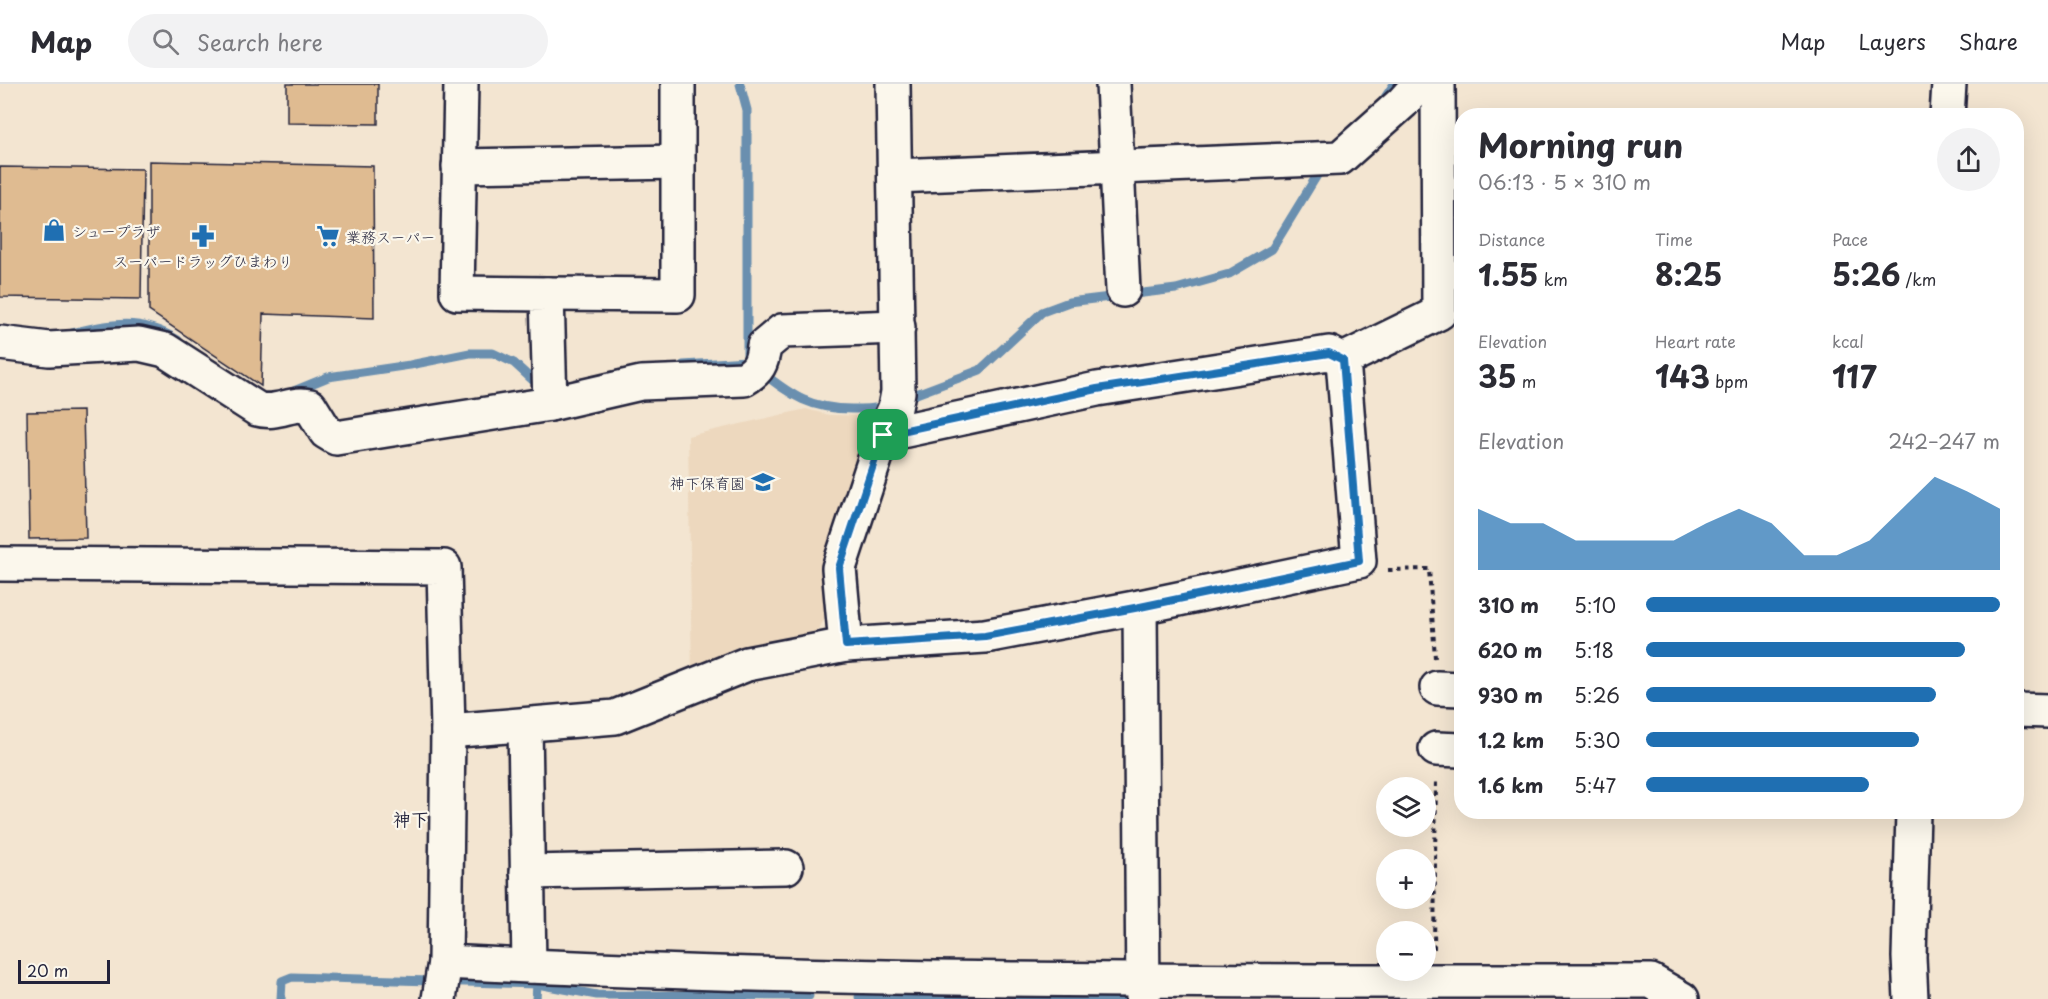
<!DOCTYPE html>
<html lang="en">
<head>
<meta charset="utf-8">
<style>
  :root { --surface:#fff; --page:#f2f2f3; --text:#2b2b33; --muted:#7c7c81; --line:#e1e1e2; --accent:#1f6fb2 }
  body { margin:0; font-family:"Playpen Sans","Klee One",sans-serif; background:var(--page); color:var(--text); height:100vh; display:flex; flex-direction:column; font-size:22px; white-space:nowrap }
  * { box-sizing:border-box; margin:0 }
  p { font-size:20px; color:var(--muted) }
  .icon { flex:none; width:33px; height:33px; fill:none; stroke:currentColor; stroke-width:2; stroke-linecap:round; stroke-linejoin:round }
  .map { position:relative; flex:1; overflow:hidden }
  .drawer { position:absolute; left:1454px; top:24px; width:570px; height:711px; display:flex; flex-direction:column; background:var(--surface); border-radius:24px; box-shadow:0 6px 24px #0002 }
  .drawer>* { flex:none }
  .buttons { position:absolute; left:1376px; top:693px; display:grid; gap:12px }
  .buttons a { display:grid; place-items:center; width:60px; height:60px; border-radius:50%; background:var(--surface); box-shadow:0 6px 24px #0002; font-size:30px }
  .scale { position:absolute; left:18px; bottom:15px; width:92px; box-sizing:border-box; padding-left:6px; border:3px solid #22223b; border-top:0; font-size:16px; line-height:21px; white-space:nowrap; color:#22223b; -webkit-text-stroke:4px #fbf7ec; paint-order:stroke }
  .pin { position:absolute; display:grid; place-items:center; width:51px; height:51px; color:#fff; margin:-26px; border-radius:12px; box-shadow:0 3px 9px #0006 }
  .round { display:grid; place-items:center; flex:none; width:63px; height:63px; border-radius:32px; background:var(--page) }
  .head { display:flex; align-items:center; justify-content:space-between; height:102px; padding:0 24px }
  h1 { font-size:33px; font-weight:700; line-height:45px }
  .stats { display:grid; grid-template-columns:repeat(3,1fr); gap:9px; height:102px; padding:6px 24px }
  .stats div { display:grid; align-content:center }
  .stats b { font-size:30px; font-weight:700 }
  .stats small { font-size:16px; font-weight:400 }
  .stats p { font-size:16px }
  .chart { height:168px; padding:12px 24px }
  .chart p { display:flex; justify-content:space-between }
  .chart svg { width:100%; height:108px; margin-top:6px; fill:var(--accent); opacity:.7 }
  ul { padding:0 24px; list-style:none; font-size:20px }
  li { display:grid; grid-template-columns:96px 72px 1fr; align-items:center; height:45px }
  li i { height:15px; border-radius:8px; background:var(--accent) }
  header { display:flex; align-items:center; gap:36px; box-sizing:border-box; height:84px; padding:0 30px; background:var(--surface); border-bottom:2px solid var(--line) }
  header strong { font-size:28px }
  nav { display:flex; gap:33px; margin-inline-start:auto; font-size:21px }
  .search { width:420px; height:54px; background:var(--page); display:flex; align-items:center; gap:15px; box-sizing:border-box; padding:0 21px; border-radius:33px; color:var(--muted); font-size:22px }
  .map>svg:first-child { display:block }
</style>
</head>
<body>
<header>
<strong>Map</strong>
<div class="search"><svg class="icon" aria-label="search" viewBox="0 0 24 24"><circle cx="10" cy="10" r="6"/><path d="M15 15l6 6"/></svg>Search here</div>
<nav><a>Map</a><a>Layers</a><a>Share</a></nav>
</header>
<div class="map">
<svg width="2048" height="915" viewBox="0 0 2048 915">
  <rect width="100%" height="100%" fill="#f3e5d1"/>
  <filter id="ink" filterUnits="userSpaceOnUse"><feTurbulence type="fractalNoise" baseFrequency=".0167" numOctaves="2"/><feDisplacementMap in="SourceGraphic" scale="12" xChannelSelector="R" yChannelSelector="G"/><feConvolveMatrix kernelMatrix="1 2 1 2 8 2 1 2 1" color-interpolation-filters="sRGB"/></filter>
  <g filter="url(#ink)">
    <path fill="#edd8be" d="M806,325L829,331L878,332L825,489L824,536L816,548L767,563L692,592L688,352Z"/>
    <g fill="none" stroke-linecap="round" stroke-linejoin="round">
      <g stroke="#6b8faf" stroke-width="9">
        <path d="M740,0L747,26V276"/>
        <path d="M1380,21L1394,0"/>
        <path d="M68,250C110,240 138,232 178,256"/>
        <path d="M683,281L747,277C786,306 803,326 855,325C867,325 876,325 887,321"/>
        <path d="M289,309L328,293L410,281L470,269H493L514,279L539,302"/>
        <path d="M903,315L980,286L1042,228L1069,218L1176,205L1229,190L1272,165L1324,80"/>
        <path d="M859,913L1137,915"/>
        <path d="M281,915L282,897L292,893L537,900L597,911L809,912"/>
        <path d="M536,915L537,900"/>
      </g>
    </g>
    <g fill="#dfbb91" stroke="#22223b" stroke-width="1.5">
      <path d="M287,0H378V40L287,39Z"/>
      <path d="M149,77L373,82L374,234L263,230L261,302L149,227Z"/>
      <path d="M0,83L143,85L141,215L0,213Z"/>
      <path d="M83,327L86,454L29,455L27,328Z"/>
    </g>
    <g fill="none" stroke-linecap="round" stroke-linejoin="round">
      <g stroke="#22223b" stroke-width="38">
        <g id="minor">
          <path d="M461,0L457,209L547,210L550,320"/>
          <path d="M1113,0L1123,206"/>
          <path d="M1947,32L1949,0"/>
          <path d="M459,82L678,78"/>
          <path d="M895,92L1340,74L1403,18L1419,0"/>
          <path d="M547,210L678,211V0"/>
          <path d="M0,259L49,265L139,260L165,266L257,325C278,331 292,317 310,322L326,348L336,354L550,320L641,299L744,295C759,286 762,279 764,262L782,247L898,243"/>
          <path d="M883,351L1097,305L1329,269L1343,276"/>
          <path d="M0,480L444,483L448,647L445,878L439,915"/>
          <path d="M1140,523L1143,915"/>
          <path d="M846,561L839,484L883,351L895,324L898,308L893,0"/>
          <path d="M1437,604L1461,605"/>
          <path d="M2016,626L2048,627"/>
          <path d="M525,641L529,882"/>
          <path d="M448,647L615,633L747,580L846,561L985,552L1140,523L1359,477L1343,276L1439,229L1438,0"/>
          <path d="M1436,665L1461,666"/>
          <path d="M527,788L786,783"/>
          <path d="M445,878C846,899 1249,897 1651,897L1682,915"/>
          <path d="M1911,915L1909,873L1913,728"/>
        </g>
      </g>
      <g stroke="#22223b" stroke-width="4" stroke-dasharray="4.5 4.5" stroke-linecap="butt">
        <path d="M1388,486L1429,485L1435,574"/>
        <path d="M1434,865L1436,695"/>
      </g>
      <use href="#minor" stroke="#fbf7ec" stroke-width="33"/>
    </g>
  </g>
  <g fill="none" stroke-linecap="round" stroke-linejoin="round" filter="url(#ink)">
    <g stroke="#fff" stroke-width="12">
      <path id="route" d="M1329,269L1343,276L1359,477L1140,523L985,552L846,561L839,484L883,351L1097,305Z"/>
    </g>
    <use href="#route" stroke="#1f6fb2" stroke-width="8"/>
  </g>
  <defs>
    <g id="shop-bare" transform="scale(1.8)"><path d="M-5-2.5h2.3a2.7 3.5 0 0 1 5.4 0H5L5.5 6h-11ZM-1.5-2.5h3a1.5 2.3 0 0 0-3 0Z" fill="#1f6fb2" stroke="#fbf7ec" stroke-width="2.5" paint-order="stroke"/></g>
    <g id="pharmacy-bare" transform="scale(1.8)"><path d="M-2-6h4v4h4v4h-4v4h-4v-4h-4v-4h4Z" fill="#1f6fb2" stroke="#fbf7ec" stroke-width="2.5" paint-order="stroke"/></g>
    <g id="supermarket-bare" transform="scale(1.8)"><path d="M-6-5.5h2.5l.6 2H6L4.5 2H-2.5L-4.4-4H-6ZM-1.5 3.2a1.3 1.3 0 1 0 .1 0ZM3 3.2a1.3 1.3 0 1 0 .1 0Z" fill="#1f6fb2" stroke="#fbf7ec" stroke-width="2.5" paint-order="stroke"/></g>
    <g id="school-bare" transform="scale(1.8)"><path d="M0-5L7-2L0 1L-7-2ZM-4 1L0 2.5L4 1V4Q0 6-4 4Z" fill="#1f6fb2" stroke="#fbf7ec" stroke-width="2.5" paint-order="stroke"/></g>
  </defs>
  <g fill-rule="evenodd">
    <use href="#shop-bare" x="54" y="146"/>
    <use href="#pharmacy-bare" x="203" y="152"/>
    <use href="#supermarket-bare" x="328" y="152"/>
    <use href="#school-bare" x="763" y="398"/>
  </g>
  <g text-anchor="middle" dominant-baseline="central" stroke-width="4.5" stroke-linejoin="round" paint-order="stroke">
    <g font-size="15" fill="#22223b" stroke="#fbf7ec" text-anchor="start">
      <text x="72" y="146">シュープラザ</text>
      <text x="346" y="152">業務スーパー</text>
      <text x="203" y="176" text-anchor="middle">スーパードラッグひまわり</text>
      <text x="745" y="398" text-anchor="end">神下保育園</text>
    </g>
    <g font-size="18" font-weight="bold" fill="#22223b" stroke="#fbf7ec">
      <text x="411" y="734">神下</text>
    </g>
  </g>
</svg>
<div class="buttons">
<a><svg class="icon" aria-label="layers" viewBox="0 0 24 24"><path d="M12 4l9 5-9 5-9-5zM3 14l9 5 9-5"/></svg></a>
<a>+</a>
<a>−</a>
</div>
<div class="scale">20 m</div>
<div class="pin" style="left:883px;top:351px;background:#1e9e55"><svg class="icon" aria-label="arrive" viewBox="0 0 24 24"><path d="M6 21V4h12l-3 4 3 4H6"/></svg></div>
<section class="drawer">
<div class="head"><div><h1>Morning run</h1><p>06:13 · 5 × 310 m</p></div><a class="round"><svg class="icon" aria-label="share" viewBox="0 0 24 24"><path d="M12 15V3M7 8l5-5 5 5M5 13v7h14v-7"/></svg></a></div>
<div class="stats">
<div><p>Distance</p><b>1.55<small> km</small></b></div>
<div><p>Time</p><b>8:25</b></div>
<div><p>Pace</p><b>5:26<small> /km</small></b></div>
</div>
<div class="stats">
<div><p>Elevation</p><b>35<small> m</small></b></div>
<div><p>Heart rate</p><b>143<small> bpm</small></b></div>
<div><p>kcal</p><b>117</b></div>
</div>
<div class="chart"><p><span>Elevation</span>242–247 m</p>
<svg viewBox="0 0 160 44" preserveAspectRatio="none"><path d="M0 44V19L10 25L20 25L30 32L40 32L50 32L60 32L70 25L80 19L90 25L100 38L110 38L120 32L130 19L140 6L150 12L160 19V44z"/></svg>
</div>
<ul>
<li><b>310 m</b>5:10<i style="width:100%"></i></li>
<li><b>620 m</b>5:18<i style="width:90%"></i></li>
<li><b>930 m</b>5:26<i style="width:82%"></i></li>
<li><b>1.2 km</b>5:30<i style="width:77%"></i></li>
<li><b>1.6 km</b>5:47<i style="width:63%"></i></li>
</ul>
</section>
</div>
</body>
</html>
